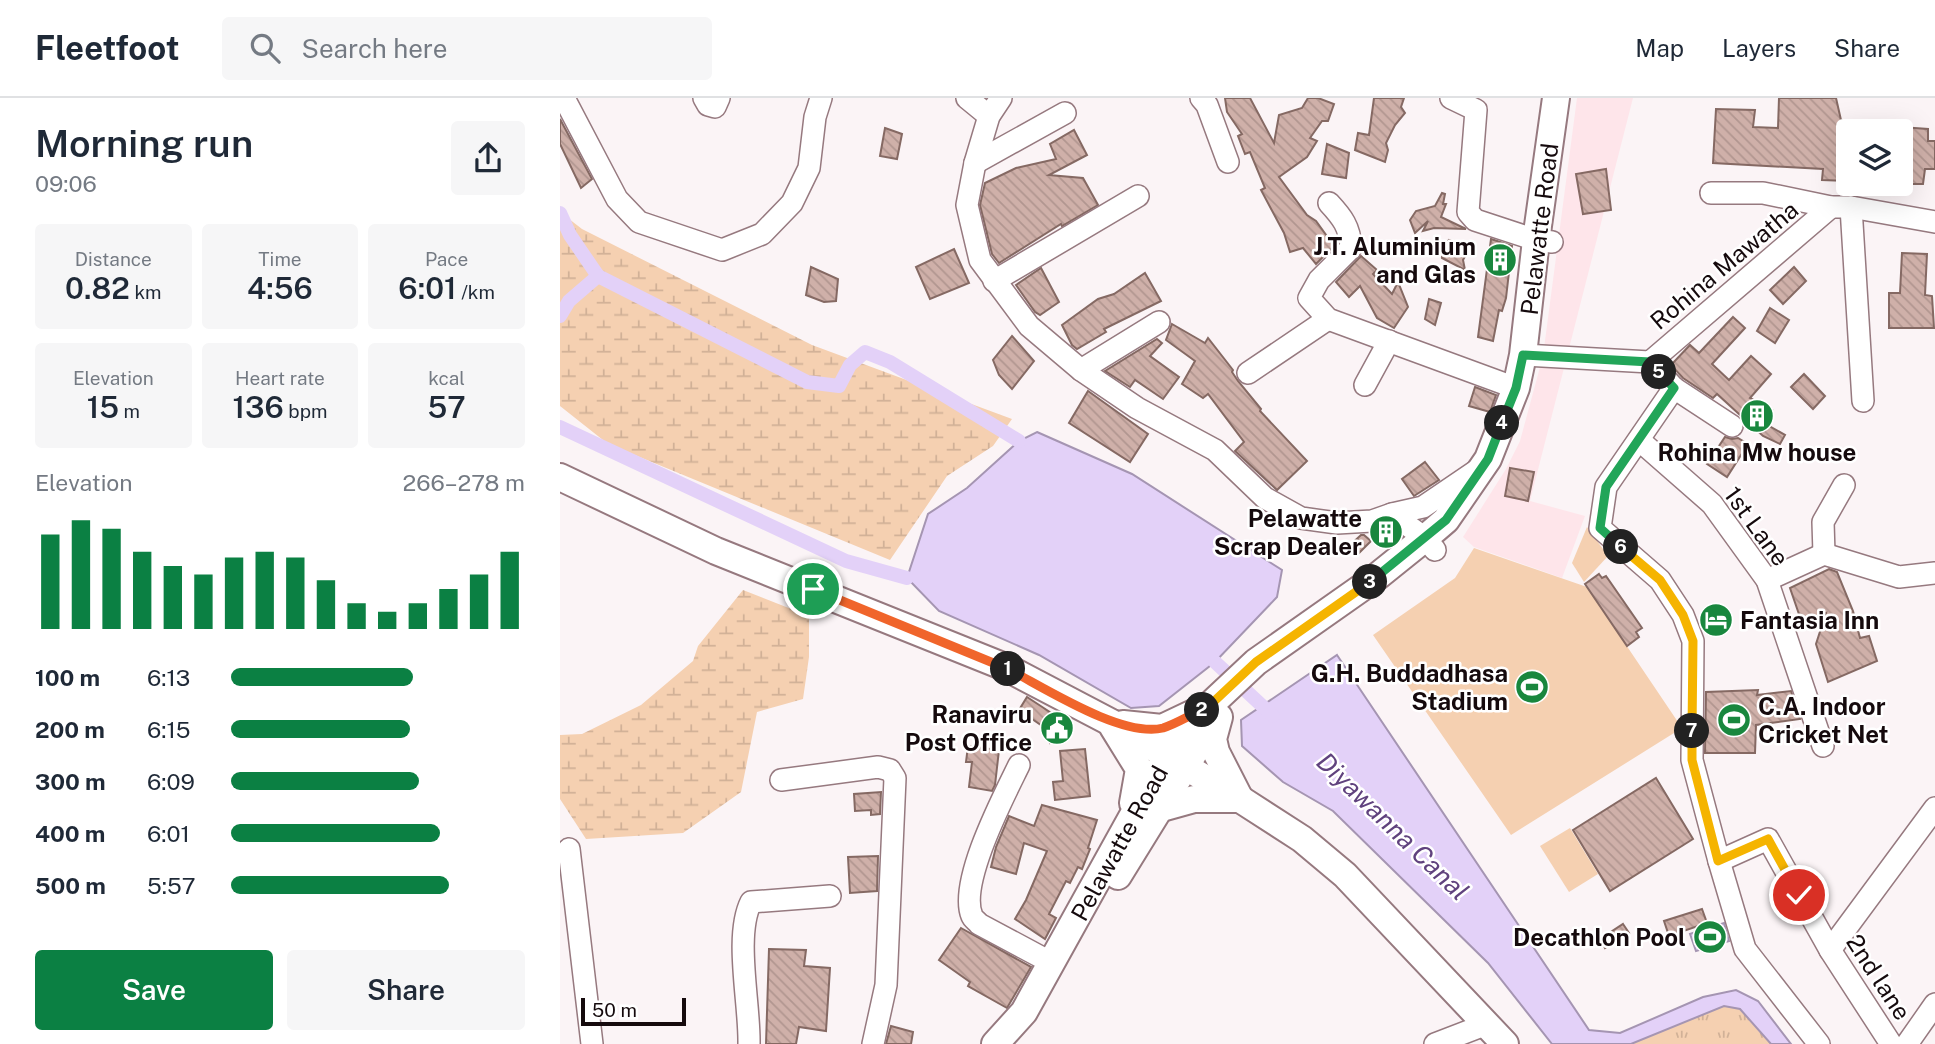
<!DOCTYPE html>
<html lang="en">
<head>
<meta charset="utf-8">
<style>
  :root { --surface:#fff; --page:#f6f6f7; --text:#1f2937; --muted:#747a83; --line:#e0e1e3; --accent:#0b8043 }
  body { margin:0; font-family:"Public Sans",sans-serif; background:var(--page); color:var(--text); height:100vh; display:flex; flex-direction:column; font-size:26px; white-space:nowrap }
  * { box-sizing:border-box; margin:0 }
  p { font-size:23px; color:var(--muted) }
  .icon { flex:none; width:38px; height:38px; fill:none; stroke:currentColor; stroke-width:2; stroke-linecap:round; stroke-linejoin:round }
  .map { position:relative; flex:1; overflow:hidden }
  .side { display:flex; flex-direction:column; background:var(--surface); width:560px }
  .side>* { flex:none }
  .buttons { position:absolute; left:1276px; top:21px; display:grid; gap:14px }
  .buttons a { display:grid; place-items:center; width:77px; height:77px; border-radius:7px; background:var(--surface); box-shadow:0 7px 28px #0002; font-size:35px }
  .scale { position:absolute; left:21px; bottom:18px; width:105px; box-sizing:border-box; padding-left:7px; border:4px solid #150a0d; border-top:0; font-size:19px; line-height:24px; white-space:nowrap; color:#150a0d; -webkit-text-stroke:5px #fff; paint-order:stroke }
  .pin { position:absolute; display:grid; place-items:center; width:60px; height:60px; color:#fff; margin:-30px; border:4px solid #fff; border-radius:50%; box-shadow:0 2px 7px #0007 }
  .km { position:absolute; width:35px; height:35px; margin:-18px; border-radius:50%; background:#222; color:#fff; font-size:19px; line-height:35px; text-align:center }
  .round { display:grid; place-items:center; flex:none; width:74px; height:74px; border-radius:7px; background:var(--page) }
  .summary { display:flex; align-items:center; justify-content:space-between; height:119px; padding:0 35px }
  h1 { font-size:38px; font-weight:600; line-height:52px }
  .metrics { display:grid; grid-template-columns:repeat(3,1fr); gap:10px; height:119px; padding:7px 35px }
  .metrics div { display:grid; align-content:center; border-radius:7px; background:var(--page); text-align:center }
  .metrics b { font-size:30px; font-weight:600 }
  .metrics small { font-size:19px; font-weight:400 }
  .metrics p { font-size:19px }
  .chart { height:196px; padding:14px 35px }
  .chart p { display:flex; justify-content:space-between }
  .chart svg { width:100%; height:126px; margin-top:7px; stroke:var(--accent); stroke-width:6 }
  .button { display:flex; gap:14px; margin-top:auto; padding:14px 35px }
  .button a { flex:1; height:80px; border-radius:7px; background:var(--accent); color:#fff; font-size:28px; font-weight:600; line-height:80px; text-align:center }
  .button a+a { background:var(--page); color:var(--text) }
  ul { padding:0 35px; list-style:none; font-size:23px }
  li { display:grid; grid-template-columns:112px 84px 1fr; align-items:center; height:52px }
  li i { height:18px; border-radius:9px; background:var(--accent) }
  header { display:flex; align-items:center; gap:42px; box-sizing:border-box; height:98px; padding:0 35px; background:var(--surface); border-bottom:2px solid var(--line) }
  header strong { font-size:33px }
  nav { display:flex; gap:38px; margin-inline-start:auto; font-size:24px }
  .search { width:490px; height:63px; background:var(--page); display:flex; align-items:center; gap:18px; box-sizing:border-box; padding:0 24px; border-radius:7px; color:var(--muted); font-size:26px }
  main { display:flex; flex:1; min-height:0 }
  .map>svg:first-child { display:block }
</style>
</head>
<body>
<header>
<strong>Fleetfoot</strong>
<div class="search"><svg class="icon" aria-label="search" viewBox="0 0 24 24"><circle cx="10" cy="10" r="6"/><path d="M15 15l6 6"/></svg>Search here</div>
<nav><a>Map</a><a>Layers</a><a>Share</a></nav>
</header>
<main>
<section class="side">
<div class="summary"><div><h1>Morning run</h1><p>09:06</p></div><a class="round"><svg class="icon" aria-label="share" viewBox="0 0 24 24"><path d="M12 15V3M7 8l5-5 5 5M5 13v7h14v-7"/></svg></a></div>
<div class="metrics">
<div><p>Distance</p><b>0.82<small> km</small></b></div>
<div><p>Time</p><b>4:56</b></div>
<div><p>Pace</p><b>6:01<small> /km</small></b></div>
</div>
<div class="metrics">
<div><p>Elevation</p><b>15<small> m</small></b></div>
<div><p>Heart rate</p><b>136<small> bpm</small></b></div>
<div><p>kcal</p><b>57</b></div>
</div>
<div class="chart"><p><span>Elevation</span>266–278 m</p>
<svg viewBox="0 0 160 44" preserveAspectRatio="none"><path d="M5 44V11M15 44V6M25 44V9M35 44V17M45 44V22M55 44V25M65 44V19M75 44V17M85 44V19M95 44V27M105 44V35M115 44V38M125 44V35M135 44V30M145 44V25M155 44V17"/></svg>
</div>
<ul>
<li><b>100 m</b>6:13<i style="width:62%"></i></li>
<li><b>200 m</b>6:15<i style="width:61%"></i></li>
<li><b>300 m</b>6:09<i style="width:64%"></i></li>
<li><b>400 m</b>6:01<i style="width:71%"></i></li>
<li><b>500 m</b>5:57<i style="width:74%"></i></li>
</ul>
<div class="button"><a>Save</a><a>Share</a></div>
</section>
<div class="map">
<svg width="1375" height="946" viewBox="0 0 1375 946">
  <defs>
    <pattern id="grass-tufts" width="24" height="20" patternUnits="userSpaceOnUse" patternTransform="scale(1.75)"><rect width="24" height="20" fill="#f5d0b1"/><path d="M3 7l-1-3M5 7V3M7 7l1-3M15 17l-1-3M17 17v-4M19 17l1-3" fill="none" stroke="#d1b197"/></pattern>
    <pattern id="wetland-marsh" width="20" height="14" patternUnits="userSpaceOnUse" patternTransform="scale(1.75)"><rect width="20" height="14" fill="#f5d0b1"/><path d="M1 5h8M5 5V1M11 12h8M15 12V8" fill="none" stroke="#d1b197"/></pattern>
    <pattern id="building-back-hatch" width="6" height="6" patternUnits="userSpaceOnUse" patternTransform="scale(1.75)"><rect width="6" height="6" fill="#cfb0a9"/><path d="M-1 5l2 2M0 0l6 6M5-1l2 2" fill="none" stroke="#b19690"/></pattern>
  </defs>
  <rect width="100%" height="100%" fill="#fbf4f6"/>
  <path fill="#fee5ea" d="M1017,0H1073L970,403L1025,418L1002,480L914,449L903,439L946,371L960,343L983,258Z"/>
  <path fill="url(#grass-tufts)" d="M1164,908L1180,911L1211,946H1071Z"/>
  <g fill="url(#wetland-marsh)">
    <path d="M0,114L22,131L252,247L452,321L433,348L387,378L330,462L48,346L0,308Z"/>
    <path d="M183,492L249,518V559L243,601L197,614L181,694L123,735L26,741L0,701V637L22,636L81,607L133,563L138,548Z"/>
  </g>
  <g fill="#f5d0b1">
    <path d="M1027,429L1048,458L1024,484L1012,465Z"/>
    <path d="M914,450L1027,489L1122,630L951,737L813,537L895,480Z"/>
    <path d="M1010,730L1038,776L1009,794L980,748Z"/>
  </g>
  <g fill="#e3d1f8" stroke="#a595b2" stroke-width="2">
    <path d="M477,334L572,376L722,472L717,499L655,564L599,608L571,610L479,557L379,513L347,480L368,416L407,390L459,343Z"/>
    <path d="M777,557L1029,932L1060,935L1143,899L1176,892L1198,903L1231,946H1211L1180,911L1164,908L1071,946H992L928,865L773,713L723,684L682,648L681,622Z"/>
    <path d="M1164,825L1169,843L1136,853L1130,836Z"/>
  </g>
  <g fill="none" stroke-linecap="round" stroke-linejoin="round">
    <g stroke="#e3d1f8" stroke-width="14">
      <path d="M0,115L10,137L38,178"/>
      <path d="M0,218L9,203L38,178L247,284L279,288L290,267L305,254L330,264L459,343"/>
      <path d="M0,329L286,463L347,480"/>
      <path d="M655,564L713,618"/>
    </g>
  </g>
  <g fill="url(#building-back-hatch)" stroke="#856963" stroke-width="2">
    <path d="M665,0H690L714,45L719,17L742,10L748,0H758L774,6L768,23H762L750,40L757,43L747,59L719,79L747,117L756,123L774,148L756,166L743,150L730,154L724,135L701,92L705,90L690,54L685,56L678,38L682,36L667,14Z"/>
    <path d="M814,0H844L841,9L845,15L835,27L826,45L828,52L825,64L795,52L798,35L809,37Z"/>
    <path d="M1219,0H1276L1281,22L1322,24V33H1288V83L1262,82L1263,71L1153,65L1156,11L1195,12L1193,29L1218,30Z"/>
    <path d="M0,21L32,81L21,90L0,46Z"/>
    <path d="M1340,29L1368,31V43H1375V71H1365L1363,86H1340Z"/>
    <path d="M325,30L342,36L337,61L320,58Z"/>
    <path d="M514,32L527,57L489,77L523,80L538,107L502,128L501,126L439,165L432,156L420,107L425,85L456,70L496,61L490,46Z"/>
    <path d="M767,46L789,55L786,80L762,76Z"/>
    <path d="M1046,71L1051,112L1023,116L1016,76Z"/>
    <path d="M882,95L885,96L883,106H886L881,119L906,131L874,130L863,133L868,123L855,135L850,122L856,113L875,108Z"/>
    <path d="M931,141L952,148L946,200L942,213L939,212L933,243L918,239Z"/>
    <path d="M889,142L909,151L903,162L905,172L882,160L881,150Z"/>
    <path d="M394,151L409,185L370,201L356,169Z"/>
    <path d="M1342,155L1367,156L1365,197L1372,198L1374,230H1329V195H1340Z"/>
    <path d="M801,158L817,172L813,176L832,196L838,184L848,209L834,230L817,220L800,188L789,199L776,184Z"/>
    <path d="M251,169L278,181L276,203L264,204L246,197Z"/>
    <path d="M1234,169L1246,183L1223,206L1210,192Z"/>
    <path d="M481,170L499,204L480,217L475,214L456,187Z"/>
    <path d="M585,175L601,203L544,231L546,234L517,251L512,247L502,227L538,201L554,196Z"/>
    <path d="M869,201L881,205L875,227L865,221Z"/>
    <path d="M1210,210L1229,222L1215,245L1197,233Z"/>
    <path d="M1173,219L1185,230L1152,266L1169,282L1191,258L1211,276L1190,300L1212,312L1204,325L1225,337L1220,346L1203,338L1157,296L1153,300L1123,280L1111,267L1130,247L1139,255Z"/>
    <path d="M612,226L645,245L648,240L673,272L672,274L678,283L701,311L700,313L747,363L717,392L675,353L684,344L648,296L643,300L622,286L635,263L606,242Z"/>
    <path d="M452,238L474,263L452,291L439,277L433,262Z"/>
    <path d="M597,241L602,245L590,258L619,279L603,301L575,282L570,289L545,273Z"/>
    <path d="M1244,276L1265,298L1253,311L1231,289Z"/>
    <path d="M915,289L936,297L930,314L909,308Z"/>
    <path d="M528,293L588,336L570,364L509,325Z"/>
    <path d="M1165,339L1172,341L1178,340L1188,346L1167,379L1147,366Z"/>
    <path d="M865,364L879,382L854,398L842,381Z"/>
    <path d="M950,370L974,374L968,403L945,398Z"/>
    <path d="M801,437H804L811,443L797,457L789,448Z"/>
    <path d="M1269,471L1277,474L1293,513L1300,540L1309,538L1317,563L1268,584L1256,546L1266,515L1242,525L1230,490Z"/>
    <path d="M1039,476L1042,480L1046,478L1082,530L1076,534L1079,539L1067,548L1025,486Z"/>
    <path d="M1198,592L1197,597L1231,593L1240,621L1196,627L1195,655H1145L1146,594Z"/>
    <path d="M467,599L499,620L503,643L490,645L488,632L459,612Z"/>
    <path d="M408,648L439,652L435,687L432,693L409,689L412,664H406Z"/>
    <path d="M525,651L530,698L495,702L493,684L503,683L500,653Z"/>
    <path d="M1096,680L1133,741L1050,793L1013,732Z"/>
    <path d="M321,694L320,716L311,717V712L295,713L294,696Z"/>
    <path d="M482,707L537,722L528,750L530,751L522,771L518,769L510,785L506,783L489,816L496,820L485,841L455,821L466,802L487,753L464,745L456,776L431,769L436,749L449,718L474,728Z"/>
    <path d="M318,758L317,793L290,795L288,759Z"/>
    <path d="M1142,811L1147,825L1109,838L1104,823Z"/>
    <path d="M1063,826L1069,835L1045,850L1040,841Z"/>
    <path d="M401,830L471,869L447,910L408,888L410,884L379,862Z"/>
    <path d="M209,851L246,852L244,868L270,870L266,933L239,929L236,946H206Z"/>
    <path d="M331,928L353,934L351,946H326Z"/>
  </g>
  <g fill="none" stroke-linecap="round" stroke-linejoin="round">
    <g stroke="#96797f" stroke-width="24">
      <g id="minor">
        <path d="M4,0L57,101L79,124L162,152L202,136L232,105L249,70L255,19L261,0"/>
        <path d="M144,0L148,7L155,9L159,0"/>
        <path d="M407,0L429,18"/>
        <path d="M441,0L429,18L415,65L407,107L420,162L469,228L521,272L577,310L655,352L705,400L741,420L777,425L812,423L832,416L865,440L875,452"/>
        <path d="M641,0L647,7L668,64"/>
        <path d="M891,0L916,12L908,114L915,122L976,142L992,144"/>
        <path d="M415,65L505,15"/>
        <path d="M1151,95H1203L1271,109H1291L1375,124"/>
        <path d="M769,105C782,119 790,129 791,150L759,182L749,200L768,221L956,290"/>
        <path d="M1291,109L1303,303"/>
        <path d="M434,183L578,98"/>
        <path d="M963,257L1090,264L1271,109"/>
        <path d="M1090,264L1114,290L1046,389L1040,430L1100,482L1123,517L1133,543L1132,662L1159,763L1185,851L1259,946"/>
        <path d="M521,272L599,224"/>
        <path d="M688,275L768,221"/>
        <path d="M805,287L829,243"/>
        <path d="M1114,290L1172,328"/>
        <path d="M1079,342L1152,406L1207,482L1263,648"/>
        <path d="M832,416L863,409L916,373"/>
        <path d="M1264,456L1263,424L1284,387"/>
        <path d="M1207,482L1264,456L1339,479L1375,475"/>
        <path d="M459,667C444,698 398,785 412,818C413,821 417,823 419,826L492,865"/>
        <path d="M221,682L318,669L330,672L335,680L326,887L313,946"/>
        <path d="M9,751L32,946"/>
        <path d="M1159,763L1208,741L1270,852L1331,946"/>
        <path d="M1270,852L1375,710"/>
        <path d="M189,946C190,906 174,838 191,804L270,798"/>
        <path d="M875,946L927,926"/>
        <path d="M1347,946L1375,906"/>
      </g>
    </g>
    <g stroke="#96797f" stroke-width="30">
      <g id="major">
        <path d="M0,379L156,453L445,569L550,624L680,701L742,741L785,777L945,946"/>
        <path d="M659,619L653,641L656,654L680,701"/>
        <path d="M563,626L602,630L642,611"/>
        <path d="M553,629L579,671L573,705"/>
        <path d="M598,711L634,701H678"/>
        <path d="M558,778L648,632"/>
        <path d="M435,946L464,914L597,674L648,609L696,564L814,481L865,440L886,422L928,361L956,290L963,257L976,142L996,0"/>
      </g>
    </g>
    <use href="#minor" stroke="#fff" stroke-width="21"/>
    <use href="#major" stroke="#fff" stroke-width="26"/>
  </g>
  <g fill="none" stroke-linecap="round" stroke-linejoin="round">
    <g stroke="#fff" stroke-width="14">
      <path id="split-1" d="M253,491L448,571"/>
    </g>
    <g stroke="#fff" stroke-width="14">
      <path id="split-2" d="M448,571C485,590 562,640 603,630C616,626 630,617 642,612"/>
    </g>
    <g stroke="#fff" stroke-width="14">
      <path id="split-3" d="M642,612L648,609L696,564L810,484"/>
    </g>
    <g stroke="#fff" stroke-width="14">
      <path id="split-4" d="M810,484L886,422L928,361L942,325"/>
    </g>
    <g stroke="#fff" stroke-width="14">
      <path id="split-5" d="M942,325L956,290L963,257L1090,264L1099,274"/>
    </g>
    <g stroke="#fff" stroke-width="14">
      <path id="split-6" d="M1061,449L1040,430L1046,389L1114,290L1099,274"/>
    </g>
    <g stroke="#fff" stroke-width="14">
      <path id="split-7" d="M1061,449L1100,482L1123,517L1133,543L1132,633"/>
    </g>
    <g stroke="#fff" stroke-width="14">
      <path id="split-8" d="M1132,633V662L1158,763L1208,741L1239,797"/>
    </g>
    <use href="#split-1" stroke="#f0652b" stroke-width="9"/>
    <use href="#split-2" stroke="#f0652b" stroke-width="9"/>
    <use href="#split-3" stroke="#f5b400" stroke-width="9"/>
    <use href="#split-4" stroke="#22a559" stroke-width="9"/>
    <use href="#split-5" stroke="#22a559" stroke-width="9"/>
    <use href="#split-6" stroke="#22a559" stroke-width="9"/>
    <use href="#split-7" stroke="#f5b400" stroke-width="9"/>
    <use href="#split-8" stroke="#f5b400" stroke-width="9"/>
  </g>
  <defs>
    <g id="building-disc" transform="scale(1.75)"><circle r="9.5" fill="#19873e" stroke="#fff"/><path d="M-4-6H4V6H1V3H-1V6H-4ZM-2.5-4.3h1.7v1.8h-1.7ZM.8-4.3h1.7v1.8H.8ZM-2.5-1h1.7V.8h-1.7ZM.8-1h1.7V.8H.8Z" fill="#fff"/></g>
    <g id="hotel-disc" transform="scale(1.75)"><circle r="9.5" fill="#19873e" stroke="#fff"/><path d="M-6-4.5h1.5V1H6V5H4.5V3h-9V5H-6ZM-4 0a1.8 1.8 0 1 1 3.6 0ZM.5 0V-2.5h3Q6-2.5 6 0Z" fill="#fff"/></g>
    <g id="stadium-disc" transform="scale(1.75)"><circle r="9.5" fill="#19873e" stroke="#fff"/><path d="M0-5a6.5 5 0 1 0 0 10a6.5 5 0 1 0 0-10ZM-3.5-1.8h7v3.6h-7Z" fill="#fff"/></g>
    <g id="civic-disc" transform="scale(1.75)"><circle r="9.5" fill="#19873e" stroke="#fff"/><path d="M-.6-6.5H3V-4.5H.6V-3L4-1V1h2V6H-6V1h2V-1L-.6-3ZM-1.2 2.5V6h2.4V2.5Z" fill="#fff"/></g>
  </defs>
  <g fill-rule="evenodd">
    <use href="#building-disc" x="940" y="162"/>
    <use href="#building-disc" x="1197" y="318"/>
    <use href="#building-disc" x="826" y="434"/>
    <use href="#hotel-disc" x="1156" y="522"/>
    <use href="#stadium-disc" x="972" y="589"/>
    <use href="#stadium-disc" x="1174" y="622"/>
    <use href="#civic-disc" x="497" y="630"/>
    <use href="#stadium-disc" x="1150" y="839"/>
  </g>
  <g text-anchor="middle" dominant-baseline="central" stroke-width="5" stroke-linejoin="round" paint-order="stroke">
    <g font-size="24" fill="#150a0d" stroke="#fff">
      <text transform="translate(979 131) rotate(-83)">Pelawatte Road</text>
      <text transform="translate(1164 167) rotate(-40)">Rohina Mawatha</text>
      <text transform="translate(1197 428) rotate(54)">1st Lane</text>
      <text transform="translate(559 745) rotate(-61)">Pelawatte Road</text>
      <text transform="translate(1319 879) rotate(57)">2nd lane</text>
    </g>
    <g font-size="24" font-weight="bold" fill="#150a0d" stroke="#fff" text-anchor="end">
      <text x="916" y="148">J.T. Aluminium<tspan x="916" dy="28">and Glas</tspan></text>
      <text x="1197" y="354" text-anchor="middle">Rohina Mw house</text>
      <text x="802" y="420">Pelawatte<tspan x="802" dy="28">Scrap Dealer</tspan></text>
      <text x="1180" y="522" text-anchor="start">Fantasia Inn</text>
      <text x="948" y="575">G.H. Buddadhasa<tspan x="948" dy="28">Stadium</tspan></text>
      <text x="1198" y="608" text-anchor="start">C.A. Indoor<tspan x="1198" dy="28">Cricket Net</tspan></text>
      <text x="472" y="616">Ranaviru<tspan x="472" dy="28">Post Office</tspan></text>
      <text x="1126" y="839">Decathlon Pool</text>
    </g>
    <g font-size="26" font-style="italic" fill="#60427e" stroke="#fff">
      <text transform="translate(833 728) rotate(44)">Diyawanna Canal</text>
    </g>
  </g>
</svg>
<div class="buttons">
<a><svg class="icon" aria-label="layers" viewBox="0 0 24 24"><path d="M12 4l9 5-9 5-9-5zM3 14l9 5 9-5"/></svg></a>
</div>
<div class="scale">50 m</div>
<div class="pin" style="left:253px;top:491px;background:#1e9e55"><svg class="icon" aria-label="arrive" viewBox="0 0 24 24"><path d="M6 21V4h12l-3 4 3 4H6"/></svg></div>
<div class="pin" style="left:1239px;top:797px;background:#d93025"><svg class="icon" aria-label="check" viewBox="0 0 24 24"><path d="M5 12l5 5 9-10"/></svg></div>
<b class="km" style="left:448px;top:571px">1</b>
<b class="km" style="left:642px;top:612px">2</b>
<b class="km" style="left:810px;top:484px">3</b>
<b class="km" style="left:942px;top:325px">4</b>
<b class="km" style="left:1099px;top:274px">5</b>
<b class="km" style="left:1061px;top:449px">6</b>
<b class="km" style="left:1132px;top:633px">7</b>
</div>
</main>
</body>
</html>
